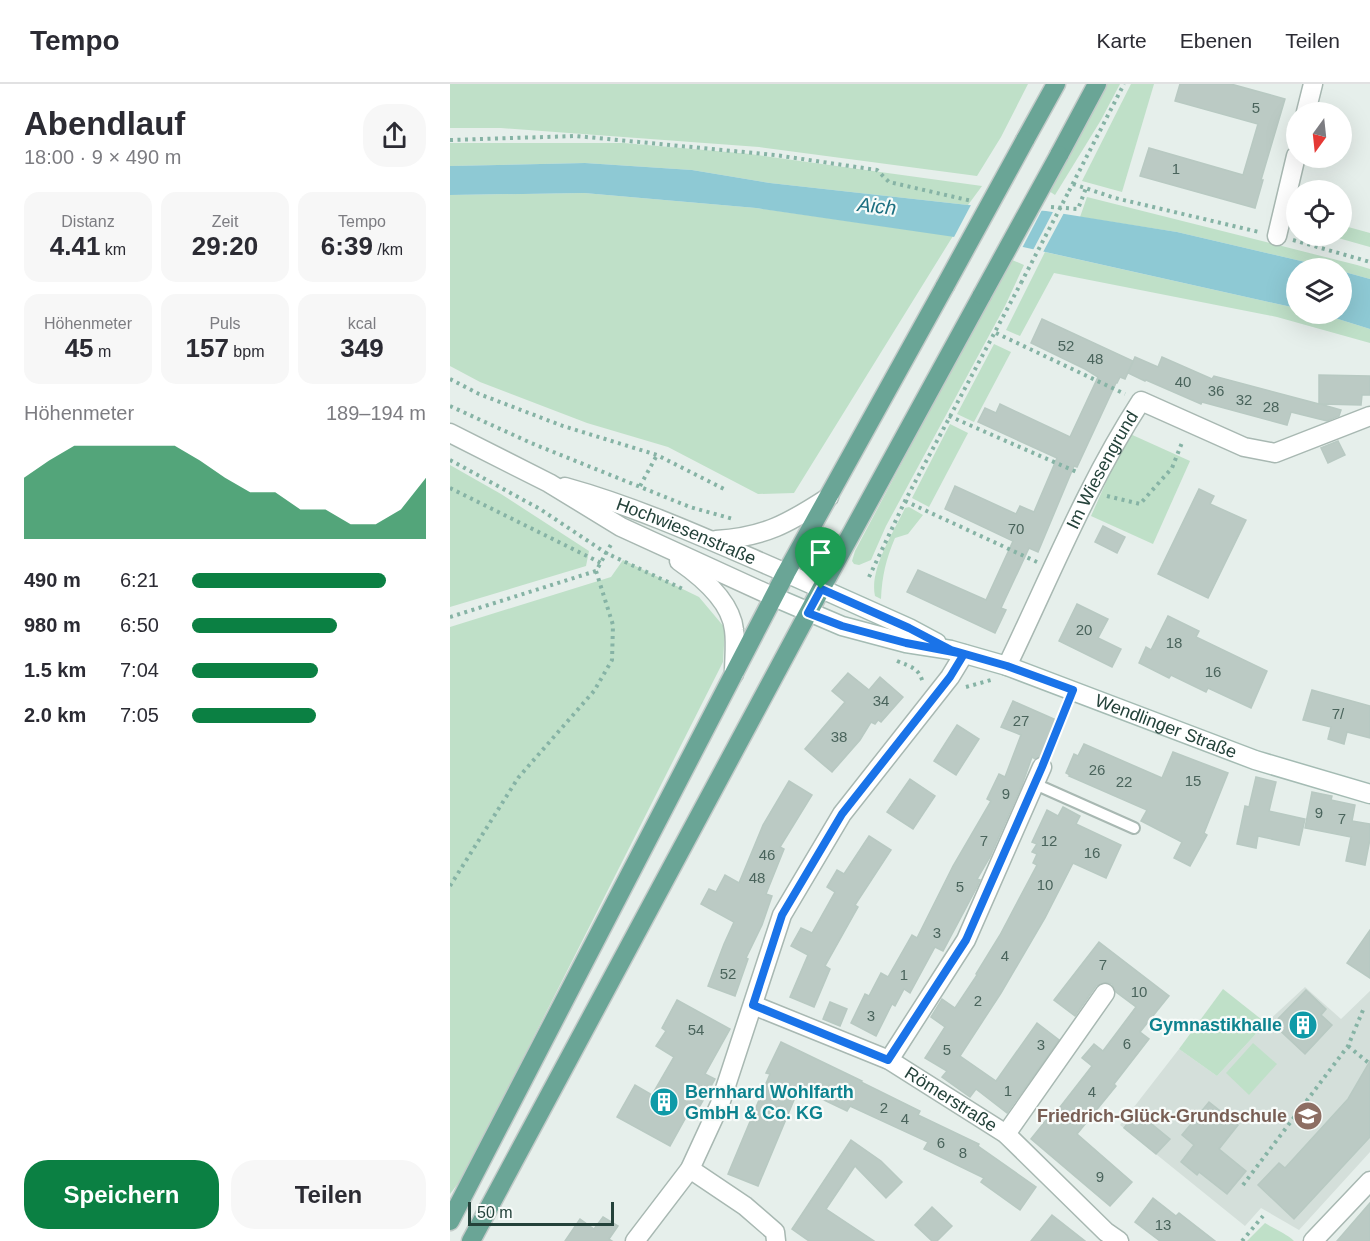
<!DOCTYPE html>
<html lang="de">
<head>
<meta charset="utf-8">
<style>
  :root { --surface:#fff; --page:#f7f7f7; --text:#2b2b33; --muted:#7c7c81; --line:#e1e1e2; --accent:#0b8043 }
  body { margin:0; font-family:Helvetica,sans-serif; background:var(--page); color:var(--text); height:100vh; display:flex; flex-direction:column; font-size:22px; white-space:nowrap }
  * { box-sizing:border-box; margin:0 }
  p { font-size:20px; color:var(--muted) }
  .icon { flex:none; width:33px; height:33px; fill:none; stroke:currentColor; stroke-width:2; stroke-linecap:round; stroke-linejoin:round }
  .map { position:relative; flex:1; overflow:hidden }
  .details { display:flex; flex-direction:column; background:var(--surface); width:450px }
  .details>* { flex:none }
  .needle { width:39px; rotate:195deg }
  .controls { position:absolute; left:836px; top:18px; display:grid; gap:12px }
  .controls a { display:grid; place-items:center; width:66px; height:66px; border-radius:50%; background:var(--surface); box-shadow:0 6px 24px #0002; font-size:30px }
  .scale { position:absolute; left:18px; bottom:15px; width:146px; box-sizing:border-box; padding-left:6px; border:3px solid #24423a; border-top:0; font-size:16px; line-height:21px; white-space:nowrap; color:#24423a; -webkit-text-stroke:4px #f7fbf9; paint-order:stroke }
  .pin { position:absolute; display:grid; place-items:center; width:51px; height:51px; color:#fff; margin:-62px -26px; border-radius:50% 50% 50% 0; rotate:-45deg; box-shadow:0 0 6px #0007 }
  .pin .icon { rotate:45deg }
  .round { display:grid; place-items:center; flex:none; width:63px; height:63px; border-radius:24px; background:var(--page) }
  .headline { display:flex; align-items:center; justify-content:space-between; height:102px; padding:0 24px }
  h1 { font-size:33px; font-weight:700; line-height:45px }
  .figures { display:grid; grid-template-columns:repeat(3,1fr); gap:9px; height:102px; padding:6px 24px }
  .figures div { display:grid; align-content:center; border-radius:15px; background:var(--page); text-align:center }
  .figures b { font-size:26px; font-weight:700 }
  .figures small { font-size:16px; font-weight:400 }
  .figures p { font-size:16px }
  .chart { height:168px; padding:12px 24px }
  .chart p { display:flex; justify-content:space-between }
  .chart svg { width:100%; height:108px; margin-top:6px; fill:var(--accent); opacity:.7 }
  .primary-button { display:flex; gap:12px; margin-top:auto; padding:12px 24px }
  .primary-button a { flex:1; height:69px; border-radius:24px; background:var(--accent); color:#fff; font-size:24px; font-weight:700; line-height:69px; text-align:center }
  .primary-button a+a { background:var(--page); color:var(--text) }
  ul { padding:0 24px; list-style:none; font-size:20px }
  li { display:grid; grid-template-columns:96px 72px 1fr; align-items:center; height:45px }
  li i { height:15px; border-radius:8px; background:var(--accent) }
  header { display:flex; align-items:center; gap:36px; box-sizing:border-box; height:84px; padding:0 30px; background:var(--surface); border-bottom:2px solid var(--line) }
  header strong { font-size:28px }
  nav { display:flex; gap:33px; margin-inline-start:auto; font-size:21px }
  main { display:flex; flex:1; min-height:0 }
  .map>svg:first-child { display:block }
</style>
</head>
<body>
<header>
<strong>Tempo</strong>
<nav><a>Karte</a><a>Ebenen</a><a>Teilen</a></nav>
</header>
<main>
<section class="details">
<div class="headline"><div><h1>Abendlauf</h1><p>18:00 · 9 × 490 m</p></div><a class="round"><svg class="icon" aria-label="share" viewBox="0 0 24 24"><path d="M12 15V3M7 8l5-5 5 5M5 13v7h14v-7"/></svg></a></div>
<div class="figures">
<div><p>Distanz</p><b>4.41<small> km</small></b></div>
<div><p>Zeit</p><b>29:20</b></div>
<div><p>Tempo</p><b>6:39<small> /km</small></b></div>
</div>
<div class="figures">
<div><p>Höhenmeter</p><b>45<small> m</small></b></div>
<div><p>Puls</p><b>157<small> bpm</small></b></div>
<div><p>kcal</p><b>349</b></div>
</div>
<div class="chart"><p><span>Höhenmeter</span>189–194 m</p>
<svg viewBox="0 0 160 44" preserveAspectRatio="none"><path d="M0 44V19L10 12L20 6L30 6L40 6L50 6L60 6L70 12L80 19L90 25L100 25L110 32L120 32L130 38L140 38L150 32L160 19V44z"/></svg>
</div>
<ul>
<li><b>490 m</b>6:21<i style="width:83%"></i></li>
<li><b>980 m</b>6:50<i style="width:62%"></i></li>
<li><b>1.5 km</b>7:04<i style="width:54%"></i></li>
<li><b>2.0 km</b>7:05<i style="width:53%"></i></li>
</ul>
<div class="primary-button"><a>Speichern</a><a>Teilen</a></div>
</section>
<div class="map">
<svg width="920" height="1157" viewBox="0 0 920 1157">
  <rect width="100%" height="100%" fill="#e6efeb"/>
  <path fill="#d4dfda" d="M855,903L891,935L920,907V1068L849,1146L811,1124L795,1142L670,1041L729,965L767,992L816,939Z"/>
  <g fill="#bfe0c8">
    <path d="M0,0H578L551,53L527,92L309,63L51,44H0Z"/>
    <path d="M656,0H670L651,36L605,111L599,107Z"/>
    <path d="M681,0H704L672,108L632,97Z"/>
    <path d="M0,59H174L300,70L532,102L518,121L320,99L242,86L135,79L0,82Z"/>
    <path d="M134,109L306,124L503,152L344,409L308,410L218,363L137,339L30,298L0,282V111Z"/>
    <path d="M637,113L907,181L920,185V195L891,187V184H881L727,148L630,133Z"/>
    <path d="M891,141L920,149V163L881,152H891Z"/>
    <path d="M595,168L846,224V230H872L920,245V259L827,233L604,189L570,252L556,246Z"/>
    <path d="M560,175L574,181L555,222L436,442L421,476L409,481L404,480L402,477L405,467Z"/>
    <path d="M544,260L561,268L524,338L507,330Z"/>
    <path d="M500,340L518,349L479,423L462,414Z"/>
    <path d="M678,349L740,377L703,460L641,432Z"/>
    <path d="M0,381L51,410L139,467L136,482L0,523Z"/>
    <path d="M459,423L473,431L458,450L445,454C436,475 432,492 431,515L425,512C419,485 444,448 455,424Z"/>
    <path d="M173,476L249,513L275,544L273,578L13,1093L0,1110V543L161,493Z"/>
    <path d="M773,905L816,939L767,992L729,965Z"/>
    <path d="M803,959L827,980L799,1011L776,989Z"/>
    <path d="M815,1139C824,1145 837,1150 844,1157H797Z"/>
  </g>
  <g fill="#8ec9d4">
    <path d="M135,79L242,86L320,99L518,121L596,127L727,148L881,184H846V224L573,163L306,124L134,109L0,111V82Z"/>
    <path d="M891,187L920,195V245L872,230H891Z"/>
  </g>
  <g fill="#e6efeb">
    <path d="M522,119L593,124L571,166L503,155Z"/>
    <path d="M604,126L615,127L592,170L582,168Z"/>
  </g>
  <g fill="#bbcac4" stroke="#b8c9c2" stroke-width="1.5">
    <path d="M730,0H781L835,15L811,96H813L805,124L690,92L699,64L793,91L808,40L725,17Z"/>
    <path d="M592,235L683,277L675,295L670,293L667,299H666L627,383L624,382L588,468L579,464L551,524L556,526L545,549L457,508L468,486L536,516L563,457L495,425L505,402L566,430L570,422L584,428L607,374L528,338L535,324L546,329L550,320L620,353L648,293L635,285L581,259Z"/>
    <path d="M685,273L708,283L712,273L762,295L764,292L869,320V291L920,292V311H912L911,321L870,320L891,326L889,332L877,337L841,328L837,341L752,318L751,320L696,296L695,297L678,289Z"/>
    <path d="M888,357L895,371L878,379L871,364Z"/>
    <path d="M749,405L764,412L760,420L796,436L758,514L708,490Z"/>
    <path d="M653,442L675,453L667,469L645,458Z"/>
    <path d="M627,520L658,535L648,554L671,565L662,583L609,557Z"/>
    <path d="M718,532L749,547L746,553L817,587L801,624L758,604L756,608L721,591L719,594L689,579L696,563L701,566Z"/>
    <path d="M398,589L419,606L430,593L453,613L431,638L428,636L425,640L421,638L410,656L382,688L355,665L395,618L382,607Z"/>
    <path d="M862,606L920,622V654L897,648L894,660L878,655L881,643L853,636Z"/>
    <path d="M563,617L606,636L596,658L605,662L598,674L591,672L585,675L582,673L572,701L540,773L527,795L530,796L527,803L493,867L485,863L460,909L454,905L445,922L442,920L426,952L401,939L415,910L419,912L431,889L438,893L462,851L467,854L503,782L541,717L537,715L549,690L555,693L571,651L551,643Z"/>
    <path d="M507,641L529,655L506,691L484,677Z"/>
    <path d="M634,660L712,694L723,668L778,689L754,749L757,751L740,782L724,774L732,758L691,737L697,726L619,692L620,691L616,689L624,670L628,672Z"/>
    <path d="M806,693L826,698L819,727L855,735L849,761L808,752L806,764L787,760L795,722L799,723Z"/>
    <path d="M460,695L485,712L463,745L437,728Z"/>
    <path d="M339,697L362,711L330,763L334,765L316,810L322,812L312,841L296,874L298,875L285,912L258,902L274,860L284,838L251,820L259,805L266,808L275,791L289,799L313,741Z"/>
    <path d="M862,708L882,712L881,716L905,721L902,737L920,740V755L915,781L896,777L901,753L855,744Z"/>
    <path d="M613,723L630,732L626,740L671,761L656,794L623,779L595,834L551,909L510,972L546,997L587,939L609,956L557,1029L526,1005L520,1013L492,993L497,987L475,974L495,943L481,933L492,915L505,924L527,891L526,890L550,851L587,781L583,779L587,770L582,768L587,760L582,758L597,726L608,732Z"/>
    <path d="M419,752L441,766L405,821L408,823L375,882L380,885L364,923L340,913L358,871L341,862L351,844L362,849L385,808L377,803L387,786L394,790Z"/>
    <path d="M920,846V894L897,879Z"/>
    <path d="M649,858L719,912L690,948L699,955L664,1000L666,1002L627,1050L682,1098L660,1122L581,1055L605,1025L607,1027L642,982L632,974L644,960L653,967L686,923L666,908L662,900L657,898L646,902L625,932L604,916Z"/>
    <path d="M856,906L876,925L871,931L882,941L855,970L823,940Z"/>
    <path d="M227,916L280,945L255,990L265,995L246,1029L240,1026L220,1062L167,1033L185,1001L202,1011L224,973L206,962L216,947L212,944Z"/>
    <path d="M380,918L397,925L390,942L373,935Z"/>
    <path d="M331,958L412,997L411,998L470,1027L468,1031L529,1060L528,1062L586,1103L570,1126L531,1098L534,1094L474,1065L478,1058L400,1022L397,1027L349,1004L308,1102L278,1090L320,990L316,989Z"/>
    <path d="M920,977V1053L844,1135L808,1101L829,1079L835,1084L898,1015Z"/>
    <path d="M759,1018L788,1041L769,1065L796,1087L777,1110L749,1088L747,1091L731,1078L744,1061L732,1051Z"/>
    <path d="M687,1028L720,1055L706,1070L674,1044Z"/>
    <path d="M401,1056L431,1077L452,1098L436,1114L405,1082L376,1125L424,1157H359L342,1145Z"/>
    <path d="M703,1114L726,1132L729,1129L765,1157H710L685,1138Z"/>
    <path d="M920,1119V1157H887Z"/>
    <path d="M482,1123L502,1142L487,1157H482L465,1141Z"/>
    <path d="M602,1131L635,1157H581Z"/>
    <path d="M153,1133L168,1142L159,1155L162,1157H115L130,1135L144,1145Z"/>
  </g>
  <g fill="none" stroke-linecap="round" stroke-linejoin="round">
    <g stroke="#a8b8b2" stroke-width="14">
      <path id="service" d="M585,700L684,744"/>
    </g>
    <g stroke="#a8b8b2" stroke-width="21">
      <g id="minor">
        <path d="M856,28L863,0"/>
        <path d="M827,152L846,72"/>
        <path id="s1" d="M557,582C600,493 637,400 691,317L794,363L825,369L920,332"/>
        <path id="s2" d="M303,921L439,976L556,1050L656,1148L669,1157"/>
        <path d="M439,976L516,856L592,683"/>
        <path d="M556,1050L655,909"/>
        <path d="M240,1085L295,1122L325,1148L326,1157"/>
        <path d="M185,1157L240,1085L270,1020L332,831L392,730L500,593L514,570"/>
        <path d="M863,1157L920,1097"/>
      </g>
    </g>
    <g stroke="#a8b8b2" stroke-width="21">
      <g id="tertiary">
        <path d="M0,349L99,399L171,443L324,513"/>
        <path id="s3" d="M115,403C191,424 264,458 336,489"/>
        <path d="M266,456C315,453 339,439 379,413"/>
        <path d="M229,477C252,493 281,517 284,546C286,560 284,575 284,590"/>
      </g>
    </g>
    <g stroke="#a4bbb3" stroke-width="21">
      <g id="secondary">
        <path d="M336,489L459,544L487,559"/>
        <path id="s4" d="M324,513L392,542L456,559L501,566L557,582L805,676L920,710"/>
      </g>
    </g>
    <g stroke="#c2cac8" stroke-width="21">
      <g id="primary">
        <path d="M575,56L606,0"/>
        <path d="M609,71L647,0"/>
        <path d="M0,1137L336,489L495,202"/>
        <path d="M21,1157L371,505L532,211"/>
      </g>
    </g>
    <g stroke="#86b3a5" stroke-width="4" stroke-dasharray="3 4.5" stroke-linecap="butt">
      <path d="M0,56L126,52L325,71L427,86L439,98L522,117"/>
      <path d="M623,100L665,114L809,148"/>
      <path d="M619,107L674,0"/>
      <path d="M601,123L628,125L636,104"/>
      <path d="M843,156L920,178"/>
      <path d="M546,249L675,310"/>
      <path d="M0,295L29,310L113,342L207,371L276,406"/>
      <path d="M0,322L81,359L240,423L283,435"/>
      <path d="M499,332L629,389"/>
      <path d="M0,376L90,425L156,469L235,506"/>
      <path d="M190,402L207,371"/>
      <path d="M0,404L151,479"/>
      <path d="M657,412L690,420L722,384L733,356"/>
      <path d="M455,417L587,478"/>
      <path d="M419,493L455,417L571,199"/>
      <path d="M0,533L146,487L163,457"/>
      <path d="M447,577C461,583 470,584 473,600"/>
      <path d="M516,603L541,596"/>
      <path d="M598,668L617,622"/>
      <path d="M0,802L68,694L144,607L162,576L163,541L146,487"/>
      <path d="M898,962L920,980"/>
      <path d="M793,1101L898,962L913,926"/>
      <path d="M792,1157L813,1132"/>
    </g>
    <use href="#service" stroke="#fff" stroke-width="10"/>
    <use href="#minor" stroke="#fff" stroke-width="18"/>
    <use href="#tertiary" stroke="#fff" stroke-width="18"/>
    <use href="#secondary" stroke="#fff" stroke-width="18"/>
    <use href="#primary" stroke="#6aa596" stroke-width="18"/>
    <g stroke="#c2cac8" stroke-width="21" stroke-linecap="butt">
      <g id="primary-bridge">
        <path d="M495,202L575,56"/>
        <path d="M532,211L609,71"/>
      </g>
    </g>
    <path stroke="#86b3a5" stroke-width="4" stroke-dasharray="3 4.5" stroke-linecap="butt" d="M571,199L619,107"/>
    <use href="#primary-bridge" stroke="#6aa596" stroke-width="18"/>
  </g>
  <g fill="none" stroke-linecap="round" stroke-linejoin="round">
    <g stroke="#fff" stroke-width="12">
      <path id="route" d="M371,505L358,529L392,542L456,559L514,570L500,593L392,730L332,831L303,921L438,976L516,856L592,683L623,606L557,582L501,566L459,544L371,505"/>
    </g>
    <use href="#route" stroke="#1a73e8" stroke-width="8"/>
  </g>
  <defs>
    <g id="building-disc" transform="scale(1.5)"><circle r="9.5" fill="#0f9aa8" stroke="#f7fbf9"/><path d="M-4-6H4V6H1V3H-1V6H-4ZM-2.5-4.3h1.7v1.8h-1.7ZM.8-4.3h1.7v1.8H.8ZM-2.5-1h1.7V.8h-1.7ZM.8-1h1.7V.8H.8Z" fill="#fff"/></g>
    <g id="school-disc" transform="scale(1.5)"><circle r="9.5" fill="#8d6e63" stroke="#f7fbf9"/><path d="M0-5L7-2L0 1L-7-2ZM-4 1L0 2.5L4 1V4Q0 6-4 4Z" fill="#fff"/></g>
  </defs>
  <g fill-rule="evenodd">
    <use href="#building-disc" x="853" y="941"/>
    <use href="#building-disc" x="214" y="1018"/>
    <use href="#school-disc" x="858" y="1032"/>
  </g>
  <g text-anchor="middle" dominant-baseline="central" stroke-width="4.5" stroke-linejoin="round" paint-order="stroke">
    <g font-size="15" fill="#4a645c">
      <text x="806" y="23">5</text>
      <text x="726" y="84">1</text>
      <text x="616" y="261">52</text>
      <text x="645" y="274">48</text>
      <text x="733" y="297">40</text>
      <text x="766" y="306">36</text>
      <text x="794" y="315">32</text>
      <text x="821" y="322">28</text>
      <text x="566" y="444">70</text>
      <text x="634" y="545">20</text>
      <text x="724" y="558">18</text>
      <text x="763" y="587">16</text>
      <text x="431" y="616">34</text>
      <text x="888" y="629">7/</text>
      <text x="571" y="636">27</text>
      <text x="389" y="652">38</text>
      <text x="647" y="685">26</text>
      <text x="743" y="696">15</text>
      <text x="674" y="697">22</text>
      <text x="556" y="709">9</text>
      <text x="869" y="728">9</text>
      <text x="892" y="734">7</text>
      <text x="534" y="756">7</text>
      <text x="599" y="756">12</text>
      <text x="642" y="768">16</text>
      <text x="317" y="770">46</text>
      <text x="307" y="793">48</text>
      <text x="595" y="800">10</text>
      <text x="510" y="802">5</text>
      <text x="487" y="848">3</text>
      <text x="555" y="871">4</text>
      <text x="653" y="880">7</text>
      <text x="278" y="889">52</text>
      <text x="454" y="890">1</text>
      <text x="689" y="907">10</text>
      <text x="528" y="916">2</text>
      <text x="421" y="931">3</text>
      <text x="246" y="945">54</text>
      <text x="677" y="959">6</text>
      <text x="591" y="960">3</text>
      <text x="497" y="965">5</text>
      <text x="558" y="1006">1</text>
      <text x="642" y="1007">4</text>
      <text x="434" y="1023">2</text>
      <text x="455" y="1034">4</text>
      <text x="491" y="1058">6</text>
      <text x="513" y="1068">8</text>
      <text x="650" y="1092">9</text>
      <text x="713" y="1140">13</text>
    </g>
    <g font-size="18" fill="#24423a" stroke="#f7fbf9">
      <text stroke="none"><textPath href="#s1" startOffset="218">Im Wiesengrund</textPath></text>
      <text stroke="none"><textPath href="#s3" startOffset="129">Hochwiesenstraße</textPath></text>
      <text stroke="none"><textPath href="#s4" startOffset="414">Wendlinger Straße</textPath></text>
      <text stroke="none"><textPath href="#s2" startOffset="220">Römerstraße</textPath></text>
    </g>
    <g font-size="18" font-weight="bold" fill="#0d838f" stroke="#f7fbf9" text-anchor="end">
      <text x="832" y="941">Gymnastikhalle</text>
      <text x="235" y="1008" text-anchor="start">Bernhard Wohlfarth<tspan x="235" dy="21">GmbH &amp; Co. KG</tspan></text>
    </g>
    <g font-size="18" font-weight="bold" fill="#785e54" stroke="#f7fbf9" text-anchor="end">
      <text x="837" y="1032">Friedrich-Glück-Grundschule</text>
    </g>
    <g font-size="20" font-style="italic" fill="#1c6f80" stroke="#f7fbf9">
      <text transform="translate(427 122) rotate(6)">Aich</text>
    </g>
  </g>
</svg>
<div class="controls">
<a><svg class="needle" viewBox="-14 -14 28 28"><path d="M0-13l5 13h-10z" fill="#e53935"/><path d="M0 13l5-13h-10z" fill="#7c7c81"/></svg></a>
<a><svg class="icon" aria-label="locate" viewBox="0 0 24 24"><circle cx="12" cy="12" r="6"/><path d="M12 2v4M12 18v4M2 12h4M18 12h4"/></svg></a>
<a><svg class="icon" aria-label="layers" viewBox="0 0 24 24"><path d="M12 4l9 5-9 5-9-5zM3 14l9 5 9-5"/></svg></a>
</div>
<div class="scale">50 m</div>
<div class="pin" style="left:371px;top:505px;background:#1e9e55"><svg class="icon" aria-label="arrive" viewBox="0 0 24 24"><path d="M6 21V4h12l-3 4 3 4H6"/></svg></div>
</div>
</main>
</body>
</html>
